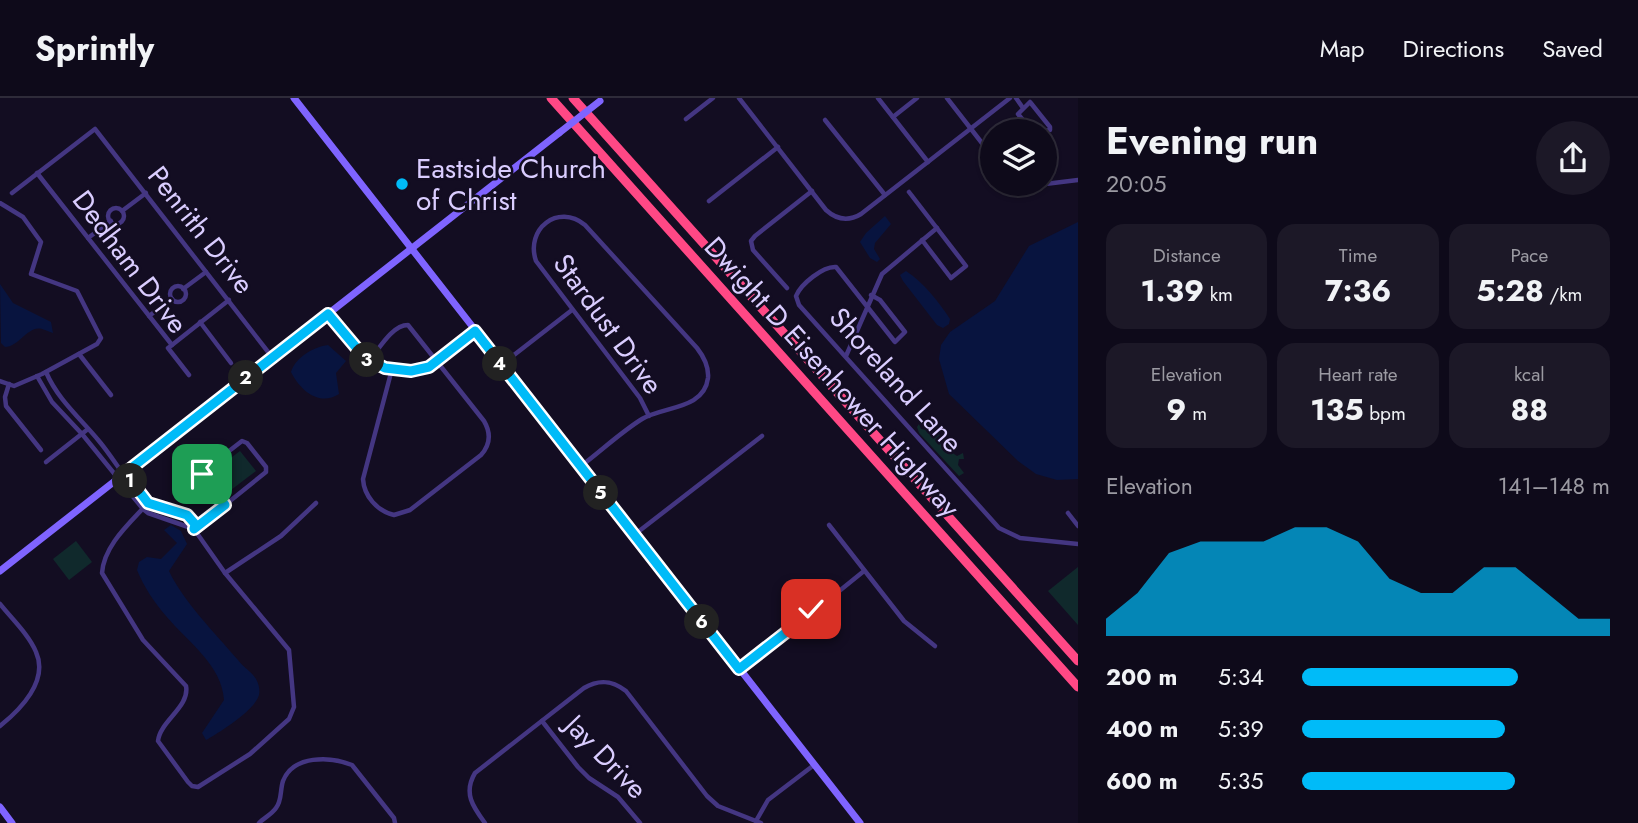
<!DOCTYPE html>
<html lang="en">
<head>
<meta charset="utf-8">
<style>
  :root { --surface:#0e0a1a; --page:#1c1827; --text:#f1f3f6; --muted:#9b9aa2; --line:#2e2b39; --accent:#00bbf8 }
  body { margin:0; font-family:Jost,sans-serif; background:var(--page); color:var(--text); height:100vh; display:flex; flex-direction:column; font-size:26px; white-space:nowrap }
  * { box-sizing:border-box; margin:0 }
  p { font-size:23px; color:var(--muted) }
  .icon { flex:none; width:38px; height:38px; fill:none; stroke:currentColor; stroke-width:2; stroke-linecap:round; stroke-linejoin:round }
  .map { position:relative; flex:1; overflow:hidden }
  .drawer { display:flex; flex-direction:column; background:var(--surface); width:560px }
  .drawer>* { flex:none }
  .controls { position:absolute; left:980px; top:21px; display:grid; gap:14px }
  .controls a { display:grid; place-items:center; width:77px; height:77px; border-radius:50%; background:var(--surface); box-shadow:0 2px 5px #0004,0 0 0 2px var(--line); font-size:35px }
  .pin { position:absolute; display:grid; place-items:center; width:60px; height:60px; color:#fff; margin:-30px; border-radius:14px; box-shadow:0 4px 10px #0006 }
  .km { position:absolute; width:35px; height:35px; margin:-18px; border-radius:50%; background:#222; color:#fff; font-size:19px; line-height:35px; text-align:center }
  .round { display:grid; place-items:center; flex:none; width:74px; height:74px; border-radius:37px; background:var(--page) }
  .head { display:flex; align-items:center; justify-content:space-between; height:119px; padding:0 28px }
  h1 { font-size:38px; font-weight:700; line-height:52px }
  .figures { display:grid; grid-template-columns:repeat(3,1fr); gap:10px; height:119px; padding:7px 28px }
  .figures div { display:grid; align-content:center; border-radius:18px; background:var(--page); text-align:center }
  .figures b { font-size:30px; font-weight:700 }
  .figures small { font-size:19px; font-weight:400 }
  .figures p { font-size:19px }
  .chart { height:196px; padding:14px 28px }
  .chart p { display:flex; justify-content:space-between }
  .chart svg { width:100%; height:126px; margin-top:7px; fill:var(--accent); opacity:.7 }
  ul { padding:0 28px; list-style:none; font-size:23px }
  li { display:grid; grid-template-columns:112px 84px 1fr; align-items:center; height:52px }
  li i { height:18px; border-radius:9px; background:var(--accent) }
  header { display:flex; align-items:center; gap:42px; box-sizing:border-box; height:98px; padding:0 35px; background:var(--surface); border-bottom:2px solid var(--line) }
  header strong { font-size:33px }
  nav { display:flex; gap:38px; margin-inline-start:auto; font-size:24px }
  main { display:flex; flex:1; min-height:0 }
  .map>svg:first-child { display:block }
</style>
</head>
<body>
<header>
<strong>Sprintly</strong>
<nav><a>Map</a><a>Directions</a><a>Saved</a></nav>
</header>
<main>
<div class="map">
<svg width="1078" height="725" viewBox="0 0 1078 725">
  <rect width="100%" height="100%" fill="#130d22"/>
  <g fill="#10292c">
    <path d="M919,326L921,331L935,333L938,329L941,331L939,336L954,356L957,358L963,355L964,361H959L958,367L964,375L959,378L919,335L917,329Z"/>
    <path d="M240,353L256,373L227,395L211,375Z"/>
    <path d="M76,443L92,464L69,482L53,461Z"/>
    <path d="M1078,469V527L1048,493Z"/>
  </g>
  <g fill="#08143f">
    <path d="M885,118L891,126L875,145L874,151L880,161L877,164L870,160L860,144L866,135Z"/>
    <path d="M1078,124V381L1057,382L1036,376L1018,363L949,296L939,261L941,247L950,234L995,203L1029,148Z"/>
    <path d="M906,173C923,184 939,204 950,221L949,226L943,230L937,227L903,183L900,177Z"/>
    <path d="M0,186L13,205L51,224L53,235C49,234 46,232 42,231C28,227 19,249 5,249L1,245Z"/>
    <path d="M328,247L346,263L336,275L339,296C319,309 300,292 291,274C296,259 313,249 328,247Z"/>
    <path d="M171,427L181,433L187,446L169,473C183,503 215,535 238,562C243,569 252,574 256,581C259,586 260,592 259,597C255,612 220,634 206,642L202,635L224,602C222,567 188,544 166,518C154,504 144,489 137,472L139,464L147,459L161,461L177,445L164,432Z"/>
  </g>
  <g fill="none" stroke-linecap="round" stroke-linejoin="round">
    <g stroke="#443682" stroke-width="4.5">
      <path d="M739,0L826,112C837,122 848,124 861,116L1010,0"/>
      <path d="M878,0L928,64"/>
      <path d="M947,0L992,58"/>
      <path d="M1016,0L1023,10"/>
      <path d="M893,19L917,0"/>
      <path d="M686,21L713,0"/>
      <path d="M825,22L885,97"/>
      <path d="M1032,33L1018,16L1030,4L1050,29V32L1043,33"/>
      <path d="M37,75L172,247L168,250L189,277"/>
      <path d="M1017,86L1029,88L1078,82"/>
      <path d="M909,94L966,168L951,180L922,142"/>
      <path d="M12,95L95,31L272,259"/>
      <path d="M709,103L778,49"/>
      <path d="M0,105L23,119L41,144L31,176L77,193L101,240L97,246L42,276L14,288L0,283"/>
      <circle cx="116" cy="118" r="8"/>
      <path d="M122,113L146,95"/>
      <path d="M88,140L111,123"/>
      <circle cx="178" cy="196" r="8"/>
      <path d="M787,190L753,152L751,143L755,138L812,93"/>
      <path d="M183,191L206,174"/>
      <path d="M871,197L880,202L905,234L895,244L836,169C823,168 801,186 796,198L799,207L999,430L1020,440L1078,446"/>
      <path d="M328,216L365,260L392,271L414,273L426,271L475,233"/>
      <path d="M149,218L172,201"/>
      <path d="M200,224L231,265"/>
      <path d="M172,247L229,202"/>
      <path d="M79,256L111,297"/>
      <path d="M846,258L882,176L937,130"/>
      <path d="M369,263C379,251 392,227 408,227L484,323C491,335 490,347 481,357L410,412L394,417C377,413 364,398 363,381L392,271"/>
      <path d="M501,267L572,212"/>
      <path d="M46,274C58,302 80,320 99,343C115,362 128,387 146,403C158,414 196,408 194,431L225,475L289,552L294,609L289,621L250,656L198,689L192,688L188,684L158,643C160,623 190,609 186,588L143,542L102,475C104,447 130,425 148,405"/>
      <path d="M37,278L52,304L82,336L143,411L148,415L194,431"/>
      <path d="M9,286L5,299L6,308L41,352"/>
      <path d="M242,343L247,345L266,369V374L225,407L203,380L202,374Z"/>
      <path d="M46,364L88,331"/>
      <path d="M581,368C601,353 621,334 642,321C663,308 704,312 708,280C709,269 704,259 697,250L585,127C558,105 525,131 536,163L640,300L649,318"/>
      <path d="M1068,415L1078,428"/>
      <path d="M829,427L904,523L935,548"/>
      <path d="M195,430L225,407"/>
      <path d="M634,437L762,338"/>
      <path d="M225,475L281,438L316,405"/>
      <path d="M0,506C12,521 29,537 36,554C49,583 20,612 0,628"/>
      <path d="M739,571L789,532L809,513L838,494L864,473"/>
      <path d="M542,623L578,669L589,680L618,699L640,725"/>
      <path d="M756,723L768,702L814,667"/>
      <path d="M259,725C264,720 272,716 276,710C282,703 280,692 283,683C293,657 330,658 352,667L394,720L395,725"/>
      <path d="M485,725C473,709 463,695 475,675L584,590C599,581 612,582 626,593L707,698L718,708L761,725"/>
    </g>
    <g stroke="#7f64ff" stroke-width="7">
      <path d="M294,0L860,725"/>
      <path d="M0,473L559,35"/>
      <path d="M0,709L12,725"/>
    </g>
    <g stroke="#ff4885" stroke-width="9">
      <path d="M551,0L1078,589"/>
      <path d="M573,0L1078,563"/>
    </g>
    <path stroke="#7f64ff" stroke-width="7" d="M559,35L600,3"/>
  </g>
  <g fill="none" stroke-linecap="round" stroke-linejoin="round">
    <g stroke="#fff" stroke-width="14">
      <path id="route" d="M202,376L225,407L194,431L195,426L187,417L148,405L125,375L328,216L365,260L385,270L411,273L429,269L475,233L739,571L789,532L811,511"/>
    </g>
    <use href="#route" stroke="#00bbf8" stroke-width="9"/>
  </g>
  <circle fill="#00bbf8" stroke="#130d22" stroke-width="2.5" cx="402" cy="86" r="7"/>
  <g text-anchor="middle" dominant-baseline="central" stroke-width="5" stroke-linejoin="round" paint-order="stroke">
    <g font-size="28" fill="#dacdff" stroke="#130d22" text-anchor="start">
      <text x="416" y="70">Eastside Church<tspan x="416" dy="32">of Christ</tspan></text>
    </g>
    <g font-size="28" fill="#dacdff" stroke="#130d22">
      <text transform="translate(201 132) rotate(52)">Penrith Drive</text>
      <text transform="translate(130 164) rotate(53)">Dedham Drive</text>
      <text transform="translate(608 226) rotate(54)">Stardust Drive</text>
      <text transform="translate(832 279) rotate(48)">Dwight D Eisenhower Highway</text>
      <text transform="translate(896 282) rotate(48)">Shoreland Lane</text>
      <text transform="translate(606 659) rotate(46)">Jay Drive</text>
    </g>
  </g>
</svg>
<div class="controls">
<a><svg class="icon" aria-label="layers" viewBox="0 0 24 24"><path d="M12 4l9 5-9 5-9-5zM3 14l9 5 9-5"/></svg></a>
</div>
<div class="pin" style="left:202px;top:376px;background:#1e9e55"><svg class="icon" aria-label="arrive" viewBox="0 0 24 24"><path d="M6 21V4h12l-3 4 3 4H6"/></svg></div>
<div class="pin" style="left:811px;top:511px;background:#d93025"><svg class="icon" aria-label="check" viewBox="0 0 24 24"><path d="M5 12l5 5 9-10"/></svg></div>
<b class="km" style="left:130px;top:383px">1</b>
<b class="km" style="left:246px;top:280px">2</b>
<b class="km" style="left:367px;top:262px">3</b>
<b class="km" style="left:500px;top:266px">4</b>
<b class="km" style="left:601px;top:395px">5</b>
<b class="km" style="left:702px;top:524px">6</b>
</div>
<section class="drawer">
<div class="head"><div><h1>Evening run</h1><p>20:05</p></div><a class="round"><svg class="icon" aria-label="share" viewBox="0 0 24 24"><path d="M12 15V3M7 8l5-5 5 5M5 13v7h14v-7"/></svg></a></div>
<div class="figures">
<div><p>Distance</p><b>1.39<small> km</small></b></div>
<div><p>Time</p><b>7:36</b></div>
<div><p>Pace</p><b>5:28<small> /km</small></b></div>
</div>
<div class="figures">
<div><p>Elevation</p><b>9<small> m</small></b></div>
<div><p>Heart rate</p><b>135<small> bpm</small></b></div>
<div><p>kcal</p><b>88</b></div>
</div>
<div class="chart"><p><span>Elevation</span>141–148 m</p>
<svg viewBox="0 0 160 44" preserveAspectRatio="none"><path d="M0 44V38L10 29L20 15L30 11L40 11L50 11L60 6L70 6L80 11L90 24L100 29L110 29L120 20L130 20L140 29L150 38L160 38V44z"/></svg>
</div>
<ul>
<li><b>200 m</b>5:34<i style="width:70%"></i></li>
<li><b>400 m</b>5:39<i style="width:66%"></i></li>
<li><b>600 m</b>5:35<i style="width:69%"></i></li>
</ul>
</section>
</main>
</body>
</html>
